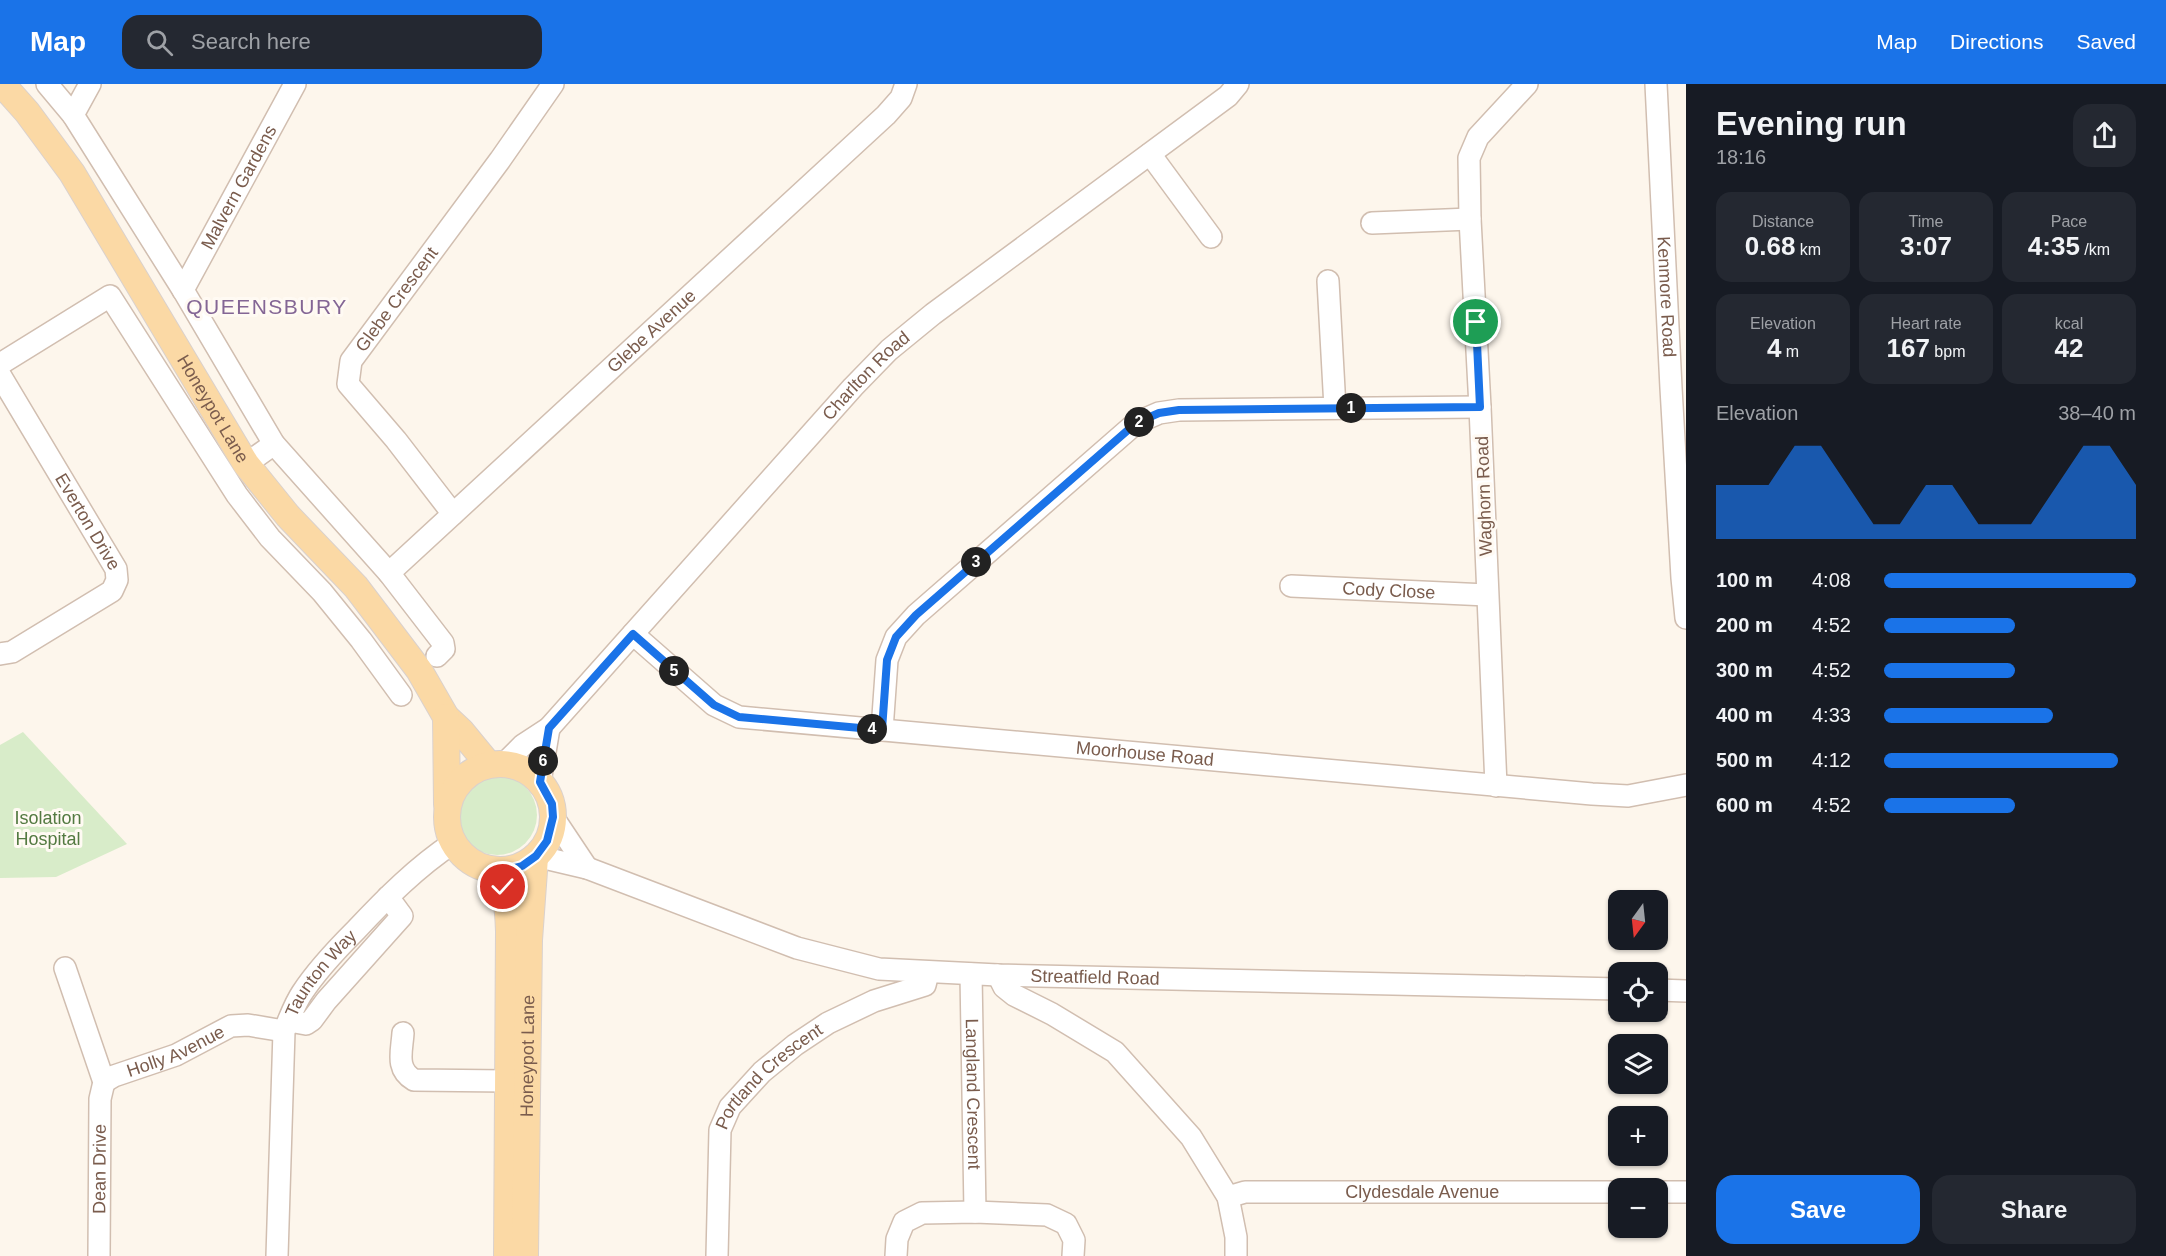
<!DOCTYPE html>
<html lang="en">
<head>
<meta charset="utf-8">
<style>
  :root { --surface:#171b24; --page:#242831; --text:#f1f3f6; --muted:#9ea1a6; --accent:#1a73e8 }
  body { margin:0; font-family:Arial,sans-serif; background:var(--page); color:var(--text); height:100vh; display:flex; flex-direction:column; font-size:22px; white-space:nowrap }
  * { box-sizing:border-box; margin:0 }
  p { font-size:20px; color:var(--muted) }
  .icon { flex:none; width:33px; height:33px; fill:none; stroke:currentColor; stroke-width:2; stroke-linecap:round; stroke-linejoin:round }
  .map { position:relative; flex:1; overflow:hidden }
  .panel { display:flex; flex-direction:column; background:var(--surface); width:480px }
  .panel>* { flex:none }
  .needle { width:39px; rotate:195deg }
  .controls { position:absolute; left:1608px; top:806px; display:grid; gap:12px }
  .controls a { display:grid; place-items:center; width:60px; height:60px; border-radius:12px; background:var(--surface); box-shadow:0 2px 4px #0004; font-size:30px }
  .pin { position:absolute; display:grid; place-items:center; width:51px; height:51px; color:#fff; margin:-26px; border:3px solid #fff; border-radius:50%; box-shadow:0 2px 6px #0007 }
  .km { position:absolute; width:30px; height:30px; margin:-15px; border-radius:50%; background:#222; color:#fff; font-size:16px; line-height:30px; text-align:center }
  .round { display:grid; place-items:center; flex:none; width:63px; height:63px; border-radius:18px; background:var(--page) }
  .summary { display:flex; align-items:center; justify-content:space-between; height:102px; padding:0 30px }
  h1 { font-size:33px; font-weight:800; line-height:45px }
  .stats { display:grid; grid-template-columns:repeat(3,1fr); gap:9px; height:102px; padding:6px 30px }
  .stats div { display:grid; align-content:center; border-radius:15px; background:var(--page); text-align:center }
  .stats b { font-size:26px; font-weight:800 }
  .stats small { font-size:16px; font-weight:400 }
  .stats p { font-size:16px }
  .chart { height:168px; padding:12px 30px }
  .chart p { display:flex; justify-content:space-between }
  .chart svg { width:100%; height:108px; margin-top:6px; fill:var(--accent); opacity:.7 }
  .action { display:flex; gap:12px; margin-top:auto; padding:12px 30px }
  .action a { flex:1; height:69px; border-radius:18px; background:var(--accent); color:#fff; font-size:24px; font-weight:800; line-height:69px; text-align:center }
  .action a+a { background:var(--page); color:var(--text) }
  ul { padding:0 30px; list-style:none; font-size:20px }
  li { display:grid; grid-template-columns:96px 72px 1fr; align-items:center; height:45px }
  li i { height:15px; border-radius:8px; background:var(--accent) }
  header { display:flex; align-items:center; gap:36px; box-sizing:border-box; height:84px; padding:0 30px; background:var(--accent); color:#fff }
  header strong { font-size:28px }
  nav { display:flex; gap:33px; margin-inline-start:auto; font-size:21px }
  .search { width:420px; height:54px; background:var(--page); display:flex; align-items:center; gap:15px; box-sizing:border-box; padding:0 21px; border-radius:18px; color:var(--muted); font-size:22px }
  main { display:flex; flex:1; min-height:0 }
  .map>svg:first-child { display:block }
</style>
</head>
<body>
<header>
<strong>Map</strong>
<div class="search"><svg class="icon" aria-label="search" viewBox="0 0 24 24"><circle cx="10" cy="10" r="6"/><path d="M15 15l6 6"/></svg>Search here</div>
<nav><a>Map</a><a>Directions</a><a>Saved</a></nav>
</header>
<main>
<div class="map">
<svg width="1686" height="1172" viewBox="0 0 1686 1172">
  <rect width="100%" height="100%" fill="#fdf6ec"/>
  <g fill="#d8ecc9">
    <path d="M23,648L127,760L56,793L0,794V661Z"/>
    <circle cx="497" cy="731" r="40"/>
  </g>
  <g fill="none" stroke-linecap="round" stroke-linejoin="round">
    <g stroke="#d1beb0" stroke-width="24">
      <g id="minor">
        <path d="M47,0L73,31L183,206L274,360L389,489L443,559L444,565L437,572"/>
        <path id="s1" d="M1656,0L1671,304L1682,494L1686,534"/>
        <path d="M73,31L90,0"/>
        <path d="M1150,70L1211,153"/>
        <path d="M1372,139L1470,135"/>
        <path d="M1328,197L1335,324"/>
        <path id="s2" d="M183,206L295,0"/>
        <path d="M0,280L110,212L237,411L270,454L322,508L361,556L401,611"/>
        <path id="s3" d="M0,291L116,485L117,496L112,507L12,568L0,570"/>
        <path d="M246,380L274,360"/>
        <path id="s4" d="M453,430L396,356L348,300L351,277L500,76L553,0"/>
        <path id="s5" d="M389,489L886,31L901,14L906,0"/>
        <path id="s6" d="M1291,502L1487,511"/>
        <path id="s7" d="M633,550L714,621L739,633L1592,710L1628,712L1686,701"/>
        <path d="M882,646L887,576L896,553L916,531L1136,339L1159,329L1179,326L1480,323"/>
        <path id="s8" d="M504,680L523,661L549,644L853,303L889,266L933,230L1228,12L1238,0"/>
        <path d="M540,698L549,644"/>
        <path d="M1496,702L1480,323L1470,135L1469,74L1478,53L1527,0"/>
        <path d="M553,733L587,784"/>
        <path id="s9" d="M536,772L587,784L797,864L879,885L998,891L1618,905"/>
        <path d="M65,884L104,998"/>
        <path id="s10" d="M971,890L975,1128"/>
        <path d="M998,891L1004,903L1014,911L1052,930L1115,968L1191,1053L1228,1113L1236,1153V1172"/>
        <path d="M1658,906L1686,907"/>
        <path d="M289,937L306,940L312,936L326,917L402,832L388,813"/>
        <path d="M403,949C402,967 395,985 414,996L507,997"/>
        <path id="s11" d="M104,998L114,992L176,971L231,942L248,941L284,947"/>
        <path d="M1658,1108H1686"/>
        <path id="s12" d="M1228,1113L1245,1108H1618"/>
        <path id="s13" d="M99,1172L100,1015L104,998"/>
        <path id="s14" d="M277,1172L284,947C290,934 294,921 302,909C317,886 337,865 356,846C386,814 417,783 453,759"/>
        <path id="s15" d="M717,1172L720,1046L730,1023L762,988L795,961L828,939L874,917L925,901L928,889"/>
        <path d="M896,1172L897,1155L904,1138L922,1129L975,1128L1047,1131L1066,1140L1074,1156L1073,1172"/>
      </g>
    </g>
    <g stroke="#dad1cd" stroke-width="28">
      <g id="major">
        <path id="s16" d="M2,0L27,28L72,89L246,380L288,432L356,503L419,586L446,633L461,647L489,681"/>
        <path d="M446,633L447,720"/>
        <circle cx="500" cy="733" r="53"/>
        <path d="M492,786C507,810 508,819 509,847L507,1172"/>
        <path id="s17" d="M525,1172L529,856L535,773"/>
      </g>
    </g>
    <use href="#minor" stroke="#fff" stroke-width="21"/>
    <use href="#major" stroke="#fbd9a5" stroke-width="26"/>
  </g>
  <g fill="none" stroke-linecap="round" stroke-linejoin="round">
    <g stroke="#fff" stroke-width="12">
      <path id="route" d="M503,803L492,786H507L522,782L536,772L547,757L553,733L552,720L540,698L549,644L633,550L714,621L739,633L882,646L887,576L896,553L916,531L1136,339L1159,329L1179,326L1480,323L1476,238"/>
    </g>
    <use href="#route" stroke="#1a73e8" stroke-width="8"/>
  </g>
  <g text-anchor="middle" dominant-baseline="central" stroke-width="6" stroke-linejoin="round" paint-order="stroke">
    <g font-size="18" fill="#7a5c4d" stroke="#fffaf3">
      <text stroke="none"><textPath href="#s2" startOffset="117">Malvern Gardens</textPath></text>
      <text stroke="none"><textPath href="#s1" startOffset="213">Kenmore Road</textPath></text>
      <text stroke="none"><textPath href="#s4" startOffset="267">Glebe Crescent</textPath></text>
      <text stroke="none"><textPath href="#s5" startOffset="357">Glebe Avenue</textPath></text>
      <text stroke="none"><textPath href="#s8" startOffset="532">Charlton Road</textPath></text>
      <text stroke="none"><textPath href="#s16" startOffset="388">Honeypot Lane</textPath></text>
      <text transform="translate(1484 412) rotate(-92)">Waghorn Road</text>
      <text stroke="none"><textPath href="#s3" startOffset="171">Everton Drive</textPath></text>
      <text stroke="none"><textPath href="#s6" startOffset="98">Cody Close</textPath></text>
      <text stroke="none"><textPath href="#s7" startOffset="543">Moorhouse Road</textPath></text>
      <text stroke="none"><textPath href="#s14" startOffset="294">Taunton Way</textPath></text>
      <text stroke="none"><textPath href="#s9" startOffset="578">Streatfield Road</textPath></text>
      <text stroke="none"><textPath href="#s11" startOffset="78">Holly Avenue</textPath></text>
      <text stroke="none"><textPath href="#s17" startOffset="200">Honeypot Lane</textPath></text>
      <text stroke="none"><textPath href="#s15" startOffset="200">Portland Crescent</textPath></text>
      <text stroke="none"><textPath href="#s10" startOffset="120">Langland Crescent</textPath></text>
      <text stroke="none"><textPath href="#s13" startOffset="87">Dean Drive</textPath></text>
      <text stroke="none"><textPath href="#s12" startOffset="195">Clydesdale Avenue</textPath></text>
    </g>
    <g font-size="18" fill="#537a41" stroke="#fffaf3">
      <text x="48" y="734">Isolation<tspan x="48" dy="21">Hospital</tspan></text>
    </g>
    <g font-size="21" letter-spacing="1.5" fill="#846695" stroke="#fffaf3">
      <text x="267" y="222">QUEENSBURY</text>
    </g>
  </g>
</svg>
<div class="controls">
<a><svg class="needle" viewBox="-14 -14 28 28"><path d="M0-13l5 13h-10z" fill="#e53935"/><path d="M0 13l5-13h-10z" fill="#9ea1a6"/></svg></a>
<a><svg class="icon" aria-label="locate" viewBox="0 0 24 24"><circle cx="12" cy="12" r="6"/><path d="M12 2v4M12 18v4M2 12h4M18 12h4"/></svg></a>
<a><svg class="icon" aria-label="layers" viewBox="0 0 24 24"><path d="M12 4l9 5-9 5-9-5zM3 14l9 5 9-5"/></svg></a>
<a>+</a>
<a>−</a>
</div>
<div class="pin" style="left:1476px;top:238px;background:#1e9e55"><svg class="icon" aria-label="arrive" viewBox="0 0 24 24"><path d="M6 21V4h12l-3 4 3 4H6"/></svg></div>
<div class="pin" style="left:503px;top:803px;background:#d93025"><svg class="icon" aria-label="check" viewBox="0 0 24 24"><path d="M5 12l5 5 9-10"/></svg></div>
<b class="km" style="left:1351px;top:324px">1</b>
<b class="km" style="left:1139px;top:338px">2</b>
<b class="km" style="left:976px;top:478px">3</b>
<b class="km" style="left:872px;top:645px">4</b>
<b class="km" style="left:674px;top:587px">5</b>
<b class="km" style="left:543px;top:677px">6</b>
</div>
<section class="panel">
<div class="summary"><div><h1>Evening run</h1><p>18:16</p></div><a class="round"><svg class="icon" aria-label="share" viewBox="0 0 24 24"><path d="M12 15V3M7 8l5-5 5 5M5 13v7h14v-7"/></svg></a></div>
<div class="stats">
<div><p>Distance</p><b>0.68<small> km</small></b></div>
<div><p>Time</p><b>3:07</b></div>
<div><p>Pace</p><b>4:35<small> /km</small></b></div>
</div>
<div class="stats">
<div><p>Elevation</p><b>4<small> m</small></b></div>
<div><p>Heart rate</p><b>167<small> bpm</small></b></div>
<div><p>kcal</p><b>42</b></div>
</div>
<div class="chart"><p><span>Elevation</span>38–40 m</p>
<svg viewBox="0 0 160 44" preserveAspectRatio="none"><path d="M0 44V22L10 22L20 22L30 6L40 6L50 22L60 38L70 38L80 22L90 22L100 38L110 38L120 38L130 22L140 6L150 6L160 22V44z"/></svg>
</div>
<ul>
<li><b>100 m</b>4:08<i style="width:100%"></i></li>
<li><b>200 m</b>4:52<i style="width:52%"></i></li>
<li><b>300 m</b>4:52<i style="width:52%"></i></li>
<li><b>400 m</b>4:33<i style="width:67%"></i></li>
<li><b>500 m</b>4:12<i style="width:93%"></i></li>
<li><b>600 m</b>4:52<i style="width:52%"></i></li>
</ul>
<div class="action"><a>Save</a><a>Share</a></div>
</section>
</main>
</body>
</html>
